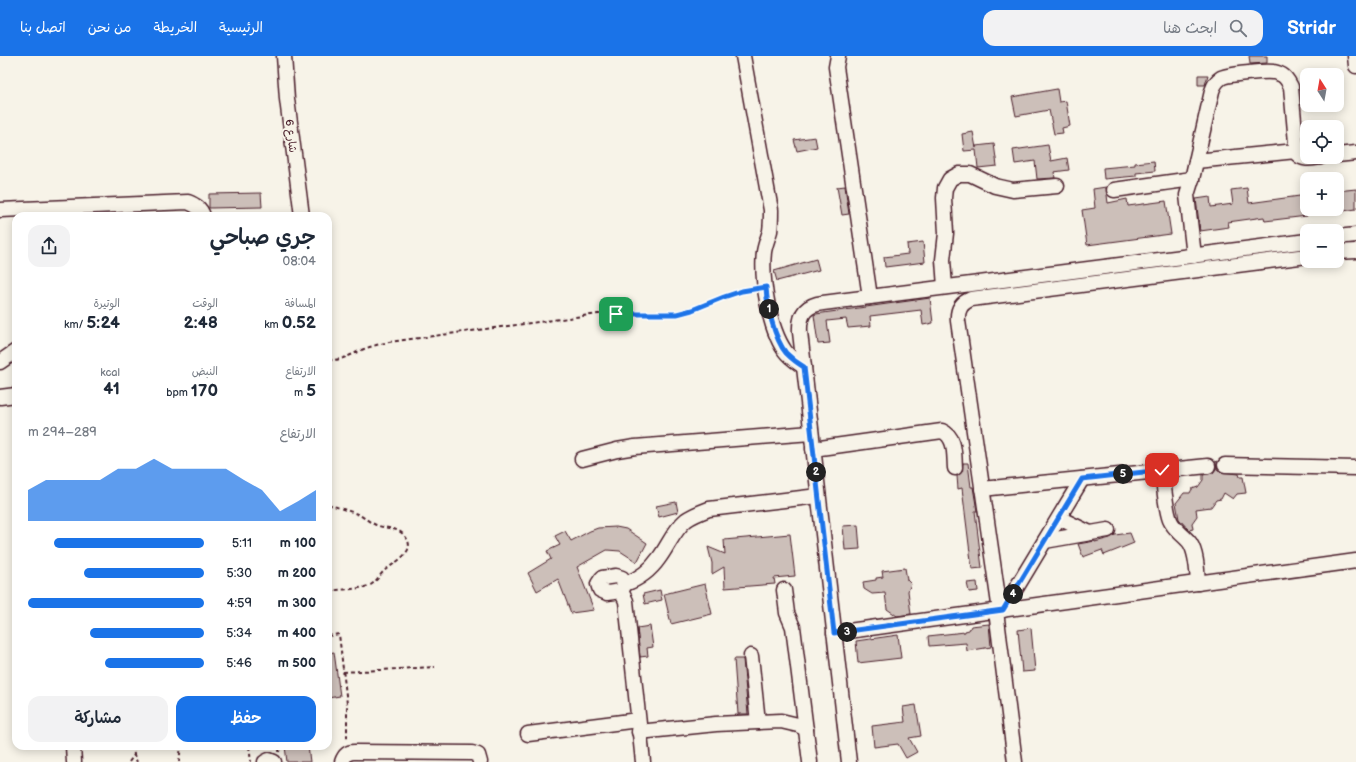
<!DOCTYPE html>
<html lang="ar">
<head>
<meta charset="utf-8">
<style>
  :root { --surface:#fff; --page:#f2f2f3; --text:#1f2937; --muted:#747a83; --accent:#1a73e8 }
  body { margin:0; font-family:"Balsamiq Sans","Playpen Sans Arabic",sans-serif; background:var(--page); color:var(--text); direction:rtl; height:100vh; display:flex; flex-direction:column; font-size:15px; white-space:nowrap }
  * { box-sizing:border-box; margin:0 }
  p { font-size:13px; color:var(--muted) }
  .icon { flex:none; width:22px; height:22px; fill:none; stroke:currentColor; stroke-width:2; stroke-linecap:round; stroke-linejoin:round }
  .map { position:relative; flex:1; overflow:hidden; direction:ltr }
  .panel { position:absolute; left:12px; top:156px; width:320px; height:538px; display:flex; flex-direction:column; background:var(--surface); border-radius:12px; box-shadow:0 2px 10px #0003; direction:rtl }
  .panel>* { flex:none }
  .needle { width:26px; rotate:349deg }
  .controls { position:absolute; left:1300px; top:12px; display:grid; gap:8px }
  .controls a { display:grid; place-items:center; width:44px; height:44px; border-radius:8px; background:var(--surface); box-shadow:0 2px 10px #0003; font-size:20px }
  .pin { position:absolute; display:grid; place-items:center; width:34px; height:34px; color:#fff; margin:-17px; border-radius:8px; box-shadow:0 2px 6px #0006 }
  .km { position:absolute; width:20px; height:20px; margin:-10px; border-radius:50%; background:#222; color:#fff; font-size:11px; line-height:20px; text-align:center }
  .round { display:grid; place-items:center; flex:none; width:42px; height:42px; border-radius:12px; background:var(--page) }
  .headline { display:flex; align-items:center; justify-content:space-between; height:68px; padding:0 16px }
  h1 { font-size:22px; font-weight:600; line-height:30px }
  .figures { display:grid; grid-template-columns:repeat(3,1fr); gap:6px; height:68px; padding:4px 16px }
  .figures div { display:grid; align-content:center }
  .figures b { font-size:17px; font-weight:600 }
  .figures small { font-size:11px; font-weight:400 }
  .figures p { font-size:11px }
  .chart { height:112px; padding:8px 16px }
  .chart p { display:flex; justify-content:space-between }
  .chart svg { width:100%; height:72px; margin-top:4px; fill:var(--accent); opacity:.7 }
  .action { display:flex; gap:8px; margin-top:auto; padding:8px 16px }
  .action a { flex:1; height:46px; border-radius:12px; background:var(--accent); color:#fff; font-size:16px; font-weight:600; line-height:46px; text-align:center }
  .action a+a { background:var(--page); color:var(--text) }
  ul { padding:0 16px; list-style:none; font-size:13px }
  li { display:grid; grid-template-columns:64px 48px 1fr; align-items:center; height:30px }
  li i { height:10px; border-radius:5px; background:var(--accent) }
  header { display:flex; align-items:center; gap:24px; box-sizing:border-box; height:56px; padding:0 20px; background:var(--accent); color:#fff }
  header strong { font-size:19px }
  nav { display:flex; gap:22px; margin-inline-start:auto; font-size:14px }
  .search { width:280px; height:36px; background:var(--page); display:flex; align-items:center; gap:10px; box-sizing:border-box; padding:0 14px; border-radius:12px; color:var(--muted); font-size:15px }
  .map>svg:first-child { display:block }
</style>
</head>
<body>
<header>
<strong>Stridr</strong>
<div class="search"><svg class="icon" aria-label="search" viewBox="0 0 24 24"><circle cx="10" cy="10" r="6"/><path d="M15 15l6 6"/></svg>ابحث هنا</div>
<nav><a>الرئيسية</a><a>الخريطة</a><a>من نحن</a><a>اتصل بنا</a></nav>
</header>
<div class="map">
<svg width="1356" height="706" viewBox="0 0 1356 706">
  <rect width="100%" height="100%" fill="#f7f3e8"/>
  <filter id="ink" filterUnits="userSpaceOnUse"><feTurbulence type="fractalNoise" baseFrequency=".025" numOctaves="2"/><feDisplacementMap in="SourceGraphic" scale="8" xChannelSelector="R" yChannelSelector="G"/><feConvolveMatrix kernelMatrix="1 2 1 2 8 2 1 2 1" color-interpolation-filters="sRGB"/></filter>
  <g filter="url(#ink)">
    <g fill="#ccbfb9" stroke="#4a1f2b">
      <path d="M1249,0H1267V7L1250,8Z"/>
      <path d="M1198,19H1208L1205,29H1198Z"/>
      <path d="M1057,33L1059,46L1066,45L1070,70L1062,72L1063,77L1054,78L1049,54L1016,60L1012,41Z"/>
      <path d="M973,76L976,92V90L994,88L997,110L978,112L976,94L964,95L962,78Z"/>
      <path d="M815,81L817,91L797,95L794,84Z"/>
      <path d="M1048,89L1051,105L1067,102L1069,114L1054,116L1055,122L1037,123L1035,105L1015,108L1013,94Z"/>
      <path d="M1154,105L1155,115L1136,117V120L1104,123L1103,112L1135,109V107Z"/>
      <path d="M845,130L849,158L842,159L837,131Z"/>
      <path d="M1106,131L1108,147L1127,143L1128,150L1166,145L1171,178L1087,189L1082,154L1095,152L1093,133Z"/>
      <path d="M1247,132L1249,147L1307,139V160L1265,165L1264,161L1228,166L1229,171L1200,175L1196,143L1210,141L1211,151L1233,148L1231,134Z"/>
      <path d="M1356,133V153L1337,156V135Z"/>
      <path d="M261,137L262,151L209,152V138Z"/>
      <path d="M923,186L925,206L885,211L884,201L908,198L907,188Z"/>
      <path d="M816,203L819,214L777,225L774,215Z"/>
      <path d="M930,242L933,267L923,269L921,254L870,260L871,270L848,272L846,263L827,265L830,287L818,288L814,259L816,258Z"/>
      <path d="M1217,405V413L1221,416L1239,418L1240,421H1243L1246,437L1237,438L1233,443L1224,437L1221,443L1216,444L1211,451L1196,453L1197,460L1192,467L1193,473L1189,474L1179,463L1176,447L1184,437H1190L1192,433L1198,431L1203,424V419L1213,417L1216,413L1215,406Z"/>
      <path d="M963,407H968L971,431H973L977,455H975L982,512L972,513L962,432L958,433L957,420L962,416Z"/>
      <path d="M676,446L678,456L659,461L656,450Z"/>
      <path d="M858,469L860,493L845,494L843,470Z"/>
      <path d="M616,471L626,473L647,487L637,506L620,495L607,494L577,511L594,554L571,557L558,523L537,535L528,517L551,503L547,495L560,489L555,480L565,475L571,485L590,475L598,472Z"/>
      <path d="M1130,477L1134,487L1104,499L1102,494L1083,501L1078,488L1095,485V486L1110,482L1115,479Z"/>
      <path d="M790,478L795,520L774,522L775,528L725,532L724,511L712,518V507L708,491L725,498L724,484Z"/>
      <path d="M905,512L907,524L911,528L908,535L911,558L897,560L887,553L885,537L872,538L864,533L863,526L876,524V522L883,521L882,515Z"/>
      <path d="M977,526L978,535L969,536L967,527Z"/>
      <path d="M705,528L712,558L671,568L664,538Z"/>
      <path d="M660,534L662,544L645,548L643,538Z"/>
      <path d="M989,568L991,591L967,595L966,587L929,590L928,580L965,576V575L969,574L971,570Z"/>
      <path d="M650,570L653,591L647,592L648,600L640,601L637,572Z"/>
      <path d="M1031,572L1035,615L1022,616L1018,574Z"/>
      <path d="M898,579L901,602L858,607L856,585Z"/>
      <path d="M334,596L340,640L328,642V597Z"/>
      <path d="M734,603H743L748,658H738Z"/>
      <path d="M916,649L921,680L909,682L917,696L906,702L898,688L874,691L872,670L905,666L903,651Z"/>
      <path d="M285,690H308L310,706H287Z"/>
    </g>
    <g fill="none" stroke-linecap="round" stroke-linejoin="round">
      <g stroke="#4a1f2b" stroke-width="17">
        <g id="minor">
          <path d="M284,0L287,43L302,160"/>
          <path d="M743,0L771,154C771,161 771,168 770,175C768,182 765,189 764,196C761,223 769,272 785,295C790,302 797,306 804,311"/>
          <path d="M838,0L836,11L870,241"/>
          <path d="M1355,0L1356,10"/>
          <path d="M1337,99L1356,97"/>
          <path d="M1196,105L1296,95"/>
          <path d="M1114,134L1192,123"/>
          <path d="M0,154L188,146C195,149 201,152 203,160"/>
          <path d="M1337,181L1356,179"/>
          <path d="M1337,196L1356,195"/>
          <path d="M1194,200L1187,139L1192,123L1212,35C1214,29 1216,25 1221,22C1227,18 1266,15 1273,16C1276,16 1280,18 1282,19C1287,22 1289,27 1291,31L1297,98C1304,105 1313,102 1321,101"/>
          <path d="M945,231L943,204L946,177L944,142L945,132L950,123L959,118H970L995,130L1013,134L1057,130"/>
          <path d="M0,306L16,295"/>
          <path d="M0,341L16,339"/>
          <path d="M813,393L942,375C956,381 954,399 955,412"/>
          <path d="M582,403L617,394L635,391L811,377"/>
          <path d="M1225,409L1356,412"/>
          <path d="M1162,414C1164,428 1165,451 1170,464C1174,474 1184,479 1190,487C1197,498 1197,515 1198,527"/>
          <path d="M982,433L1208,410"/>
          <path d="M1059,462L1090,477"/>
          <path d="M1045,485L1108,474"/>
          <path d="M616,520L622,522L624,525L623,532L621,535L607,537L600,534L598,528L602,522Z"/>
          <path d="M625,528C639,523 650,515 659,502C668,490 674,474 686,464C693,459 701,456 709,453L818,440"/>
          <path d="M784,534L787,557L793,571L810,706"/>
          <path d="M621,535L626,545L643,706"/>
          <path d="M1003,554L1082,423"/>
          <path d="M996,555L1015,706"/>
          <path d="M1000,555L958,265C957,254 961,247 971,243L1307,200"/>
          <path d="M834,577L1356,505"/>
          <path d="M751,600L758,666"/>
          <path d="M639,676L716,668L781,665L798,669L806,673"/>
          <path d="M528,678L638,664"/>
          <path d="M73,690L74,706"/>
          <path d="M265,706L269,704L274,706"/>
          <path d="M342,706C344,700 347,696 354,696L472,697L478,699L480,706"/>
          <path d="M849,706L800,276C799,258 806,249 823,247L1307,185"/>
        </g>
      </g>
      <g stroke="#4a1f2b" stroke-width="2" stroke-dasharray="4 3" stroke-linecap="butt">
        <path d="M328,304C342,305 352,298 364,293C372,290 380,288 389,286L598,258H677L692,255L723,241L753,233"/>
        <path d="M328,448C338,452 348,454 357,458C364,461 369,466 376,469C386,473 397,471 404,479C420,496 392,507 383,516C378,521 375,528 368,530C356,534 341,533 328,535"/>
        <path d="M328,580L339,578L347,648V684"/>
        <path d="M343,616L435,611"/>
        <path d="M133,690L134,699L137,706"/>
        <path d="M249,690L251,706"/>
        <path d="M279,696L280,690"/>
        <path d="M129,706L134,699"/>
        <path d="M179,706L181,690"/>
      </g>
      <use href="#minor" stroke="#f7f3e8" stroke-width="14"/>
    </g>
  </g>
  <g fill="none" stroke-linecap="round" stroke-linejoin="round" filter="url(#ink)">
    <g stroke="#fff" stroke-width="8">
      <path id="route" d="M616,258H677L692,254L724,241L742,235L766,231C767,250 774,282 786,297C792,303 797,307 804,311L834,577L1003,554L1082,423L1162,414"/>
    </g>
    <use href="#route" stroke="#1a73e8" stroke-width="5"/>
  </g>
  <g text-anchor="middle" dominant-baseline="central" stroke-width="4" stroke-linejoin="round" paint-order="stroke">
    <g font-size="11" fill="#4a1f2b" stroke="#f7f3e8">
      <text transform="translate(291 80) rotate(83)">شارع 6</text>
    </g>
  </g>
</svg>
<div class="controls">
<a><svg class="needle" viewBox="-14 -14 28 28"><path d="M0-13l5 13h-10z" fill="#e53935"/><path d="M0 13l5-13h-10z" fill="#747a83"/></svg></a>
<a><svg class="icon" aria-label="locate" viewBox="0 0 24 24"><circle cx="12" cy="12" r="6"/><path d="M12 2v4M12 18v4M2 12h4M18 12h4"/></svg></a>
<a>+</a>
<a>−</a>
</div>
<div class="pin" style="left:616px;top:258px;background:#1e9e55"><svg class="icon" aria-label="arrive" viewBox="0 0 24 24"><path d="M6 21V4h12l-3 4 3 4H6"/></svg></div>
<div class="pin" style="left:1162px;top:414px;background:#d93025"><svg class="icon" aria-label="check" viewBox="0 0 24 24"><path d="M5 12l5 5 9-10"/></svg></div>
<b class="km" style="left:769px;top:253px">1</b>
<b class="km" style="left:816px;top:416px">2</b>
<b class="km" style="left:847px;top:576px">3</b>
<b class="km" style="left:1013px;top:538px">4</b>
<b class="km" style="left:1123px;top:418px">5</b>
<section class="panel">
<div class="headline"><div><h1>جري صباحي</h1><p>08:04</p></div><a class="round"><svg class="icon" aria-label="share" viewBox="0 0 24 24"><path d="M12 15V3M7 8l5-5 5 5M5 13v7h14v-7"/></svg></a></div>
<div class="figures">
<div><p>المسافة</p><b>0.52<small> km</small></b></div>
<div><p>الوقت</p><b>2:48</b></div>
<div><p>الوتيرة</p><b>5:24<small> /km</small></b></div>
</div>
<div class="figures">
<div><p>الارتفاع</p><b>5<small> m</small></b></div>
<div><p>النبض</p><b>170<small> bpm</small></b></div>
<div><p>kcal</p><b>41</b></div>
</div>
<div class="chart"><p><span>الارتفاع</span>289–294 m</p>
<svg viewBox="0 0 160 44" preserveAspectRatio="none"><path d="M0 44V25L10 19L20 19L30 19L40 19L50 12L60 12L70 6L80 12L90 12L100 12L110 12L120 19L130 25L140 38L150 32L160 25V44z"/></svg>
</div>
<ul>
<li><b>100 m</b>5:11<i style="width:85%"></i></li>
<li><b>200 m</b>5:30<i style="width:68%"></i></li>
<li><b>300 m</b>4:59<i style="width:100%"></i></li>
<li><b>400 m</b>5:34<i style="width:65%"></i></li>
<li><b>500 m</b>5:46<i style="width:56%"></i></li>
</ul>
<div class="action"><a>حفظ</a><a>مشاركة</a></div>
</section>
</div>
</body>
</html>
